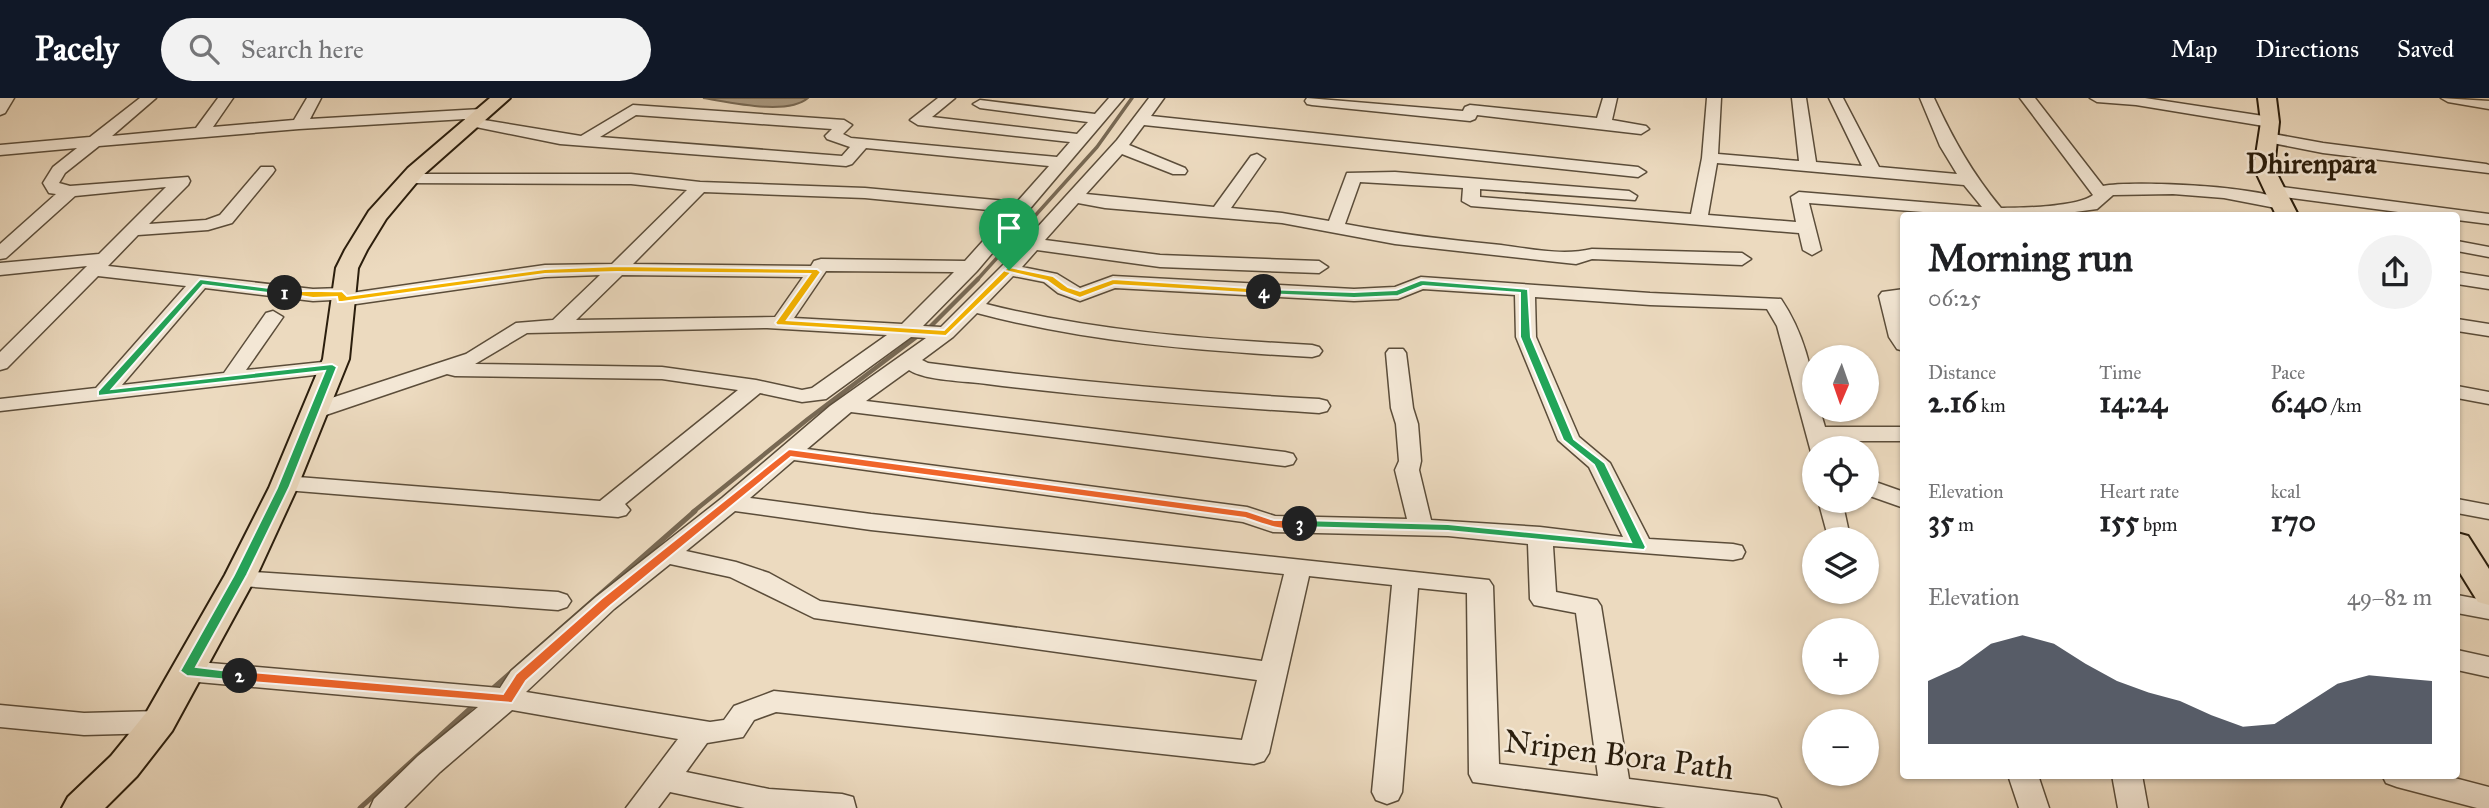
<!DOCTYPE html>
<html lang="en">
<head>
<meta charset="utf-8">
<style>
  :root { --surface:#fff; --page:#f2f2f2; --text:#202124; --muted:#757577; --accent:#111827 }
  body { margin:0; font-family:"IM FELL Great Primer",serif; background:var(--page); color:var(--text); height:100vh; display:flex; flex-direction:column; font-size:26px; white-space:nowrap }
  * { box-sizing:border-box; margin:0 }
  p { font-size:23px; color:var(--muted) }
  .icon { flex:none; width:38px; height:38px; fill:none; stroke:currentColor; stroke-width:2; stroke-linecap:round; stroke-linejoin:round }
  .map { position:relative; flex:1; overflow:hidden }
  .details { position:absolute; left:1900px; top:114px; width:560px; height:567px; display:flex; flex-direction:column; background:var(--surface); border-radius:7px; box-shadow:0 2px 5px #0004 }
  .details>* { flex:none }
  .needle { width:46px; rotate:182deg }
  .tools { position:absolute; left:1802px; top:247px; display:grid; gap:14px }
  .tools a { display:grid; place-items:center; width:77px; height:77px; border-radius:50%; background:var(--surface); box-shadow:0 2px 5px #0004; font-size:35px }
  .pin { position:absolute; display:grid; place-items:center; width:60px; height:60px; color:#fff; margin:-72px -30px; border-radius:50% 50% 50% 0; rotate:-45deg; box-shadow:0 0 7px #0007 }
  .pin .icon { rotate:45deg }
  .km { position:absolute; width:35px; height:35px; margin:-18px; border-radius:50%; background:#222; color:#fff; font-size:19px; line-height:35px; text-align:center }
  .round { display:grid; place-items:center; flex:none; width:74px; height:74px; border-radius:37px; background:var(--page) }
  .head { display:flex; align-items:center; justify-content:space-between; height:119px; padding:0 28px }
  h1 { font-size:38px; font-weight:800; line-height:52px }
  .stats { display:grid; grid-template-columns:repeat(3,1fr); gap:10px; height:119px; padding:7px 28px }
  .stats div { display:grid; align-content:center }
  .stats b { font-size:30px; font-weight:800 }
  .stats small { font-size:19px; font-weight:400 }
  .stats p { font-size:19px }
  .chart { height:196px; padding:14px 28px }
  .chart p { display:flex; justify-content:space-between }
  .chart svg { width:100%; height:126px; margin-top:7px; fill:var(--accent); opacity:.7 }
  header { display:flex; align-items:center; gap:42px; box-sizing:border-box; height:98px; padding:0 35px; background:var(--accent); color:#fff }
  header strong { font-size:33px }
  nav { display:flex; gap:38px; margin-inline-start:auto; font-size:24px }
  .search { width:490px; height:63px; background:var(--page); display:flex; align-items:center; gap:18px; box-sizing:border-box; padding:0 24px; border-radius:38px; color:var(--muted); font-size:26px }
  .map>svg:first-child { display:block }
</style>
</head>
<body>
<header>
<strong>Pacely</strong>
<div class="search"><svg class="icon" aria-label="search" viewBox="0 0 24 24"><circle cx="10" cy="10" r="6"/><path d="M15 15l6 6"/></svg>Search here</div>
<nav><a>Map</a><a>Directions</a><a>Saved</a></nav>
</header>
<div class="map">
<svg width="2489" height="710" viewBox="0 0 2489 710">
  <rect width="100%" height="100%" fill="#ecdabf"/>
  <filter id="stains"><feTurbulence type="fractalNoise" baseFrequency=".00286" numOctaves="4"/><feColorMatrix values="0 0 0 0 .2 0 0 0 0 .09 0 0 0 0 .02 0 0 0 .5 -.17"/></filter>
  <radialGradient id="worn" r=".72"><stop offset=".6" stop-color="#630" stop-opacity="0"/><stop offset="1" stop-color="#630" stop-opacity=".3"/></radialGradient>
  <path fill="#aa9a82" stroke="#776853" stroke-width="2" d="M703,0H808C787,18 729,4 703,0Z"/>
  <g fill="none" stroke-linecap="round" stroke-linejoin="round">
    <path stroke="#776853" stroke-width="3.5" d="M977,182L1097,49L1132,0"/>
    <g stroke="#776853" stroke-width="4.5">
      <path d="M927,232L978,181"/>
      <path d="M693,414L808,321L919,237"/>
    </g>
    <g stroke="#776853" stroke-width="5">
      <path d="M490,593L695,413"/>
      <path d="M360,710L475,606"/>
    </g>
    <g stroke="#5b4d3a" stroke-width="3">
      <g id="minor">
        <path d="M0,0H14L5,15L0,17Z"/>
        <path d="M140,0H156L112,38L196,30L218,0H233L213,29L294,22L307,0H321L310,21L481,11L489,16L478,21L581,38L633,7L844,22L852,27L843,36L851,40L1057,59L1070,44L918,27L910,22L938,0H955L932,19L1077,36L1088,24L980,10L973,6L980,2L1095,16L1109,0H1124L977,173L923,228L941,229L1004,166L1117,42L1149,0H1164L1151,18L1638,69L1646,74L1638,79L1144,27L1129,47L1185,70L1187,73L1185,76H1173L1122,56L1086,96L1214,109L1251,58L1257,56L1265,61L1231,110L1282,115L1329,123L1347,75L1395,74L1629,93L1637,98L1635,102L1480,91V99L1691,116L1702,60L1707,0H1721L1718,56L1799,63L1792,0H1806L1816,64L1862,68L1829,0H1843L1879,69L1957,76L1940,48L1920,0H1934C1953,41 1972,75 2001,110C2021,110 2078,109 2093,97L2020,0H2035L2103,88C2130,82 2274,88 2290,106L2281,111L2224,100L2173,96L2113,97L2097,111L2053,117H1961L1809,105L1821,152L1812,157L1803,152L1799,135L1471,108L1462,103L1463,90L1360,84L1345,126C1397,136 1449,142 1501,147C1531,151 1563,158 1592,151L1742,155L1751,161L1742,167L1592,161L1576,166L1548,163L1395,146L1282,125L1105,110L1078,105L1045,142L1160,157L1319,163L1328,169L1319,175L1160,169L1037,152L1022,169L1057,176L1080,190L1113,178L1354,191L1395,189L1421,179L1650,195L1781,201C1802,232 1815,274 1815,312H1820L1825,329H1904V343H1829L1830,350H1815V355L1811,354L1777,228L1767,211L1650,207L1535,199L1536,239L1579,339L1610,365L1649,441L1733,446L1742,448L1745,454L1742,460L1733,462L1553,448L1556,494L1597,502L1601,508L1629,681L1766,698L1777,701L1781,710H1666L1473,684L1469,676L1467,495L1418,490L1402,694L1398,702L1387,706L1376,702L1372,694L1392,487L1309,478L1269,655L1264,663L1254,666L776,614L754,622L743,639L707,645L686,674L769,691L842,696L853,699L856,710H745L670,694L658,710H626L678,641L512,612L440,674L404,710H370L374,701L418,658L478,609L187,583L177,580L173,573L177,566L187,563L500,590L511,573L596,499L722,400L830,308L926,240L911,239L826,301L802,304L760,295L625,406L630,412L626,417L618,419L285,392L277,390L273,385L277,380L285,378L600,403L738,292L662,281L455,278L447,276L323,318H307L304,313L307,308L466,256L516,225L553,222L600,177L545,179L342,208L332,202L313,203L205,190L122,287L224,275L266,215L273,213L283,219L246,272L332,263L339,265L342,269L339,273L332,275L0,313V301L96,290L186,188L98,178L7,270L0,272V254L87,168L0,177V165L99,156L166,89L75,98L6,160L0,161V146L56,96L49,95L43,85L53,69L77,50L0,57V47L90,39ZM636,17L832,31L825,38L827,41L850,49L842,58L600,39ZM465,21L466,27L560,46L846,68L852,66L866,50L1049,68L1017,104L865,90L700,84L631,76H410L404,77L402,81L404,85L631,86L687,92L612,166L545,167L351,195L342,190L313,191L108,168L138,137L208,132L232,125L273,75L275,72L273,69H261L220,117L206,122L149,126L188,87L190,83L188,79L70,88L59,85L65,75L99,48L299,31ZM1717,65L1964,87L1982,109L1799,94L1791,99L1796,124L1708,117ZM704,94L865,100L1009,114L965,163L821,161L814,163L811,168L633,166ZM826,173L954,174L902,226L794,220ZM622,177L803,179L775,219L576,222ZM1013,178L1044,184L1058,195L1080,203L1115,190L1354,203L1398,201L1423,191L1515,197L1516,239L1558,342L1589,369L1623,439L1540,429L1431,422L1419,372L1421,363L1418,326L1413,310L1406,255L1403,251H1389L1386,255L1391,310L1396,326L1399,363L1395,372L1407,421L1275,418L1247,409L807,351L851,314L1285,368L1293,366L1296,361L1293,356L1285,354L866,303L909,272C926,283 966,283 987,286C1097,300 1208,308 1319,315L1327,313L1330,308L1327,303L1319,301C1188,294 1058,282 928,265L922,262L953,239L977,215C1087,244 1199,253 1312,259L1319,257L1322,253L1319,249L1312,247C1202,241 1093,233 986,206ZM767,230L887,237L812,290L802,292L756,282L662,269L475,266L527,235ZM794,362L1243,424L1273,434L1448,438L1528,446L1530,501L1534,507L1576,515L1598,678L1499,666L1493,488L1489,482L871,416L750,400ZM735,413L871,432L1284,476L1262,563L820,503L769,475L736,464L686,453ZM670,466L730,479L814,520L1257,582L1242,642L774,593L734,608L724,622L710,624L526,594L614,511Z"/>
        <path d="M1307,0L1463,13L1465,9L1470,7L1597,20L1603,0H1617L1612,22L1646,28L1649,31L1641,36L1477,17L1475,21L1470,23L1312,7L1307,6L1305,3Z"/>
        <path d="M2090,0H2145L2270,19L2278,24L2270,29L2136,7L2097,4Z"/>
        <path d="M2441,0L2489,3V11L2448,4Z"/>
        <path d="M2268,35L2323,45L2486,66L2489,67V75L2323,55L2262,43L2260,40Z"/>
        <path d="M2275,88L2489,116V126L2457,122V117H2421L2269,97L2267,93L2269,89Z"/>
        <path d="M2457,143L2489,149V159L2457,153Z"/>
        <path d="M2457,174L2489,179V191L2457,186Z"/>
        <path d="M1904,191V203H1900L1904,219V253L1897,251L1889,239L1879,198L1882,194Z"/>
        <path d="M2457,221L2489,226V238L2457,233Z"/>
        <path d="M2457,288L2489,294V306L2457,300Z"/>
        <path d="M1867,381L1904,394V410L1867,397Z"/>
        <path d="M2457,401L2489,407V421L2457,415Z"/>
        <path d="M1818,402H1842L1848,430L1845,435L1836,438L1827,435Z"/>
        <path d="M238,473L558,494L567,497L571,503L567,509L558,512L229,487L225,481L229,475Z"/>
        <path d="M2457,497L2489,503V521L2457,515Z"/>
        <path d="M2457,552L2489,559V579L2457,572Z"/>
        <path d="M0,607L84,615L159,613L169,616L173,624L169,632L159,635L84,637L0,629Z"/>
        <path d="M2008,677H2038L2049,710H2019Z"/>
        <path d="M2112,677H2142L2148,710H2118Z"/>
        <path d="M2382,677H2443L2489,689V710H2477L2397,689L2386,685Z"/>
      </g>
    </g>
    <g stroke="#2b1e0d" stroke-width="4">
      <g id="major">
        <path d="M490,0H510L422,78L386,121L367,152L358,170L349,261L297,390L257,477L172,633L137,678L105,710H62L68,699L111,658L146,615L225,477L269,390L323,261L336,170L345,152L369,113L408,70Z"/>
        <path d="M2258,0H2276L2279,24L2274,70L2298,117H2276L2254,70L2261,24Z"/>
        <path d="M2457,435L2468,438L2489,471V507L2478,504L2457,470Z"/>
      </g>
    </g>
    <use href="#minor" fill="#f3e7d5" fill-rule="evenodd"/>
    <use href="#major" fill="#ecdabf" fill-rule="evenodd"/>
  </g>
  <path fill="#f5b400" stroke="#fff" stroke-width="2" d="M617,168L817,171L821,174L787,222L944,232L1006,170L1014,172L946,238L777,227L775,225L810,176L617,174L545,176L342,204H338L337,199L313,200L280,195C286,191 330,194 342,193L347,198L545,171Z"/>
  <path fill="#22a559" stroke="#fff" stroke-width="2" d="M200,181L285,192L289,195L285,197L203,187L112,291L332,266L337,269L289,390L247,477L196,569L245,575V582L240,583L187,578L180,573L234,477L277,390L325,273L98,298V293Z"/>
  <path fill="#f0652b" stroke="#fff" stroke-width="2" d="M789,351L1247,413L1274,422H1300L1306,426C1291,438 1262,426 1245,420L791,359L610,508L526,583L512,605L240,583L233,578L240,573L503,596L516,576L601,501Z"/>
  <path fill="#22a559" stroke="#fff" stroke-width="2" d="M1421,182L1528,191L1531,239L1574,341L1605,365L1646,449L1644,452L1448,433L1296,429L1294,426L1300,422L1448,426L1631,444L1594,367L1563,342L1520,239V195L1423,188L1398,198L1354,200L1264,196L1259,194L1264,191L1354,194L1396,192Z"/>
  <path fill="#f5b400" stroke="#fff" stroke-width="2" d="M1009,169L1053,178L1068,189L1080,193L1113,181L1264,191L1269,194L1264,196L1114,187L1080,200L1061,193L1047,183L1006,173L1004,172Z"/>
  <g text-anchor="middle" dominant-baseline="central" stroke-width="5" stroke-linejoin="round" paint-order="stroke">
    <g font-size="28" font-weight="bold" fill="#2b1e0d" stroke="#f3e7d5">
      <text x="2311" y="65">Dhirenpara</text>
    </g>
    <g font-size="32" fill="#2b1e0d" stroke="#f3e7d5">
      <text transform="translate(1619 657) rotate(7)">Nripen Bora Path</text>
    </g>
  </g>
  <rect width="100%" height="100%" filter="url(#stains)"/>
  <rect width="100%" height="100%" fill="url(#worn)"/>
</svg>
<div class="tools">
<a><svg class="needle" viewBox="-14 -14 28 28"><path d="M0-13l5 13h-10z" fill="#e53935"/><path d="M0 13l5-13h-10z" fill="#757577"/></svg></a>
<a><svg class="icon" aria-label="locate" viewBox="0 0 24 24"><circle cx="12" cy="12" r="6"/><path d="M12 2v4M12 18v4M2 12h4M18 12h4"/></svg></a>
<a><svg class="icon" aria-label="layers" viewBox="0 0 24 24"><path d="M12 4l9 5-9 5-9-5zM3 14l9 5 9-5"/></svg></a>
<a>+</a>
<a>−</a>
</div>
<div class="pin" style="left:1009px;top:172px;background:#1e9e55"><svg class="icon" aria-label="arrive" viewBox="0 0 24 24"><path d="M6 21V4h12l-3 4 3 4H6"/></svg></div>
<b class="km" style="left:285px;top:195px">1</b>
<b class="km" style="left:240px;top:578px">2</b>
<b class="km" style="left:1300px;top:426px">3</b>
<b class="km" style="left:1264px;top:194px">4</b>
<section class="details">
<div class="head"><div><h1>Morning run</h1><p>06:25</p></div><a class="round"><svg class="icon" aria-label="share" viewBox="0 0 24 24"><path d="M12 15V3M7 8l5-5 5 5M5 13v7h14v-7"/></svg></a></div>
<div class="stats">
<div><p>Distance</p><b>2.16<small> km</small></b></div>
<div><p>Time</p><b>14:24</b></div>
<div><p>Pace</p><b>6:40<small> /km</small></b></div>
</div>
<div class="stats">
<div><p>Elevation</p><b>35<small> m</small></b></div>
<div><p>Heart rate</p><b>155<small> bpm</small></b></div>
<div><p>kcal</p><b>170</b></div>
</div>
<div class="chart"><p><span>Elevation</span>49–82 m</p>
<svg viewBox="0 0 160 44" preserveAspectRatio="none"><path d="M0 44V22L10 17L20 9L30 6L40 9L50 16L60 22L70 26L80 29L90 34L100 38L110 37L120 30L130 23L140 20L150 21L160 22V44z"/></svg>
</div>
</section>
</div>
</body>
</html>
